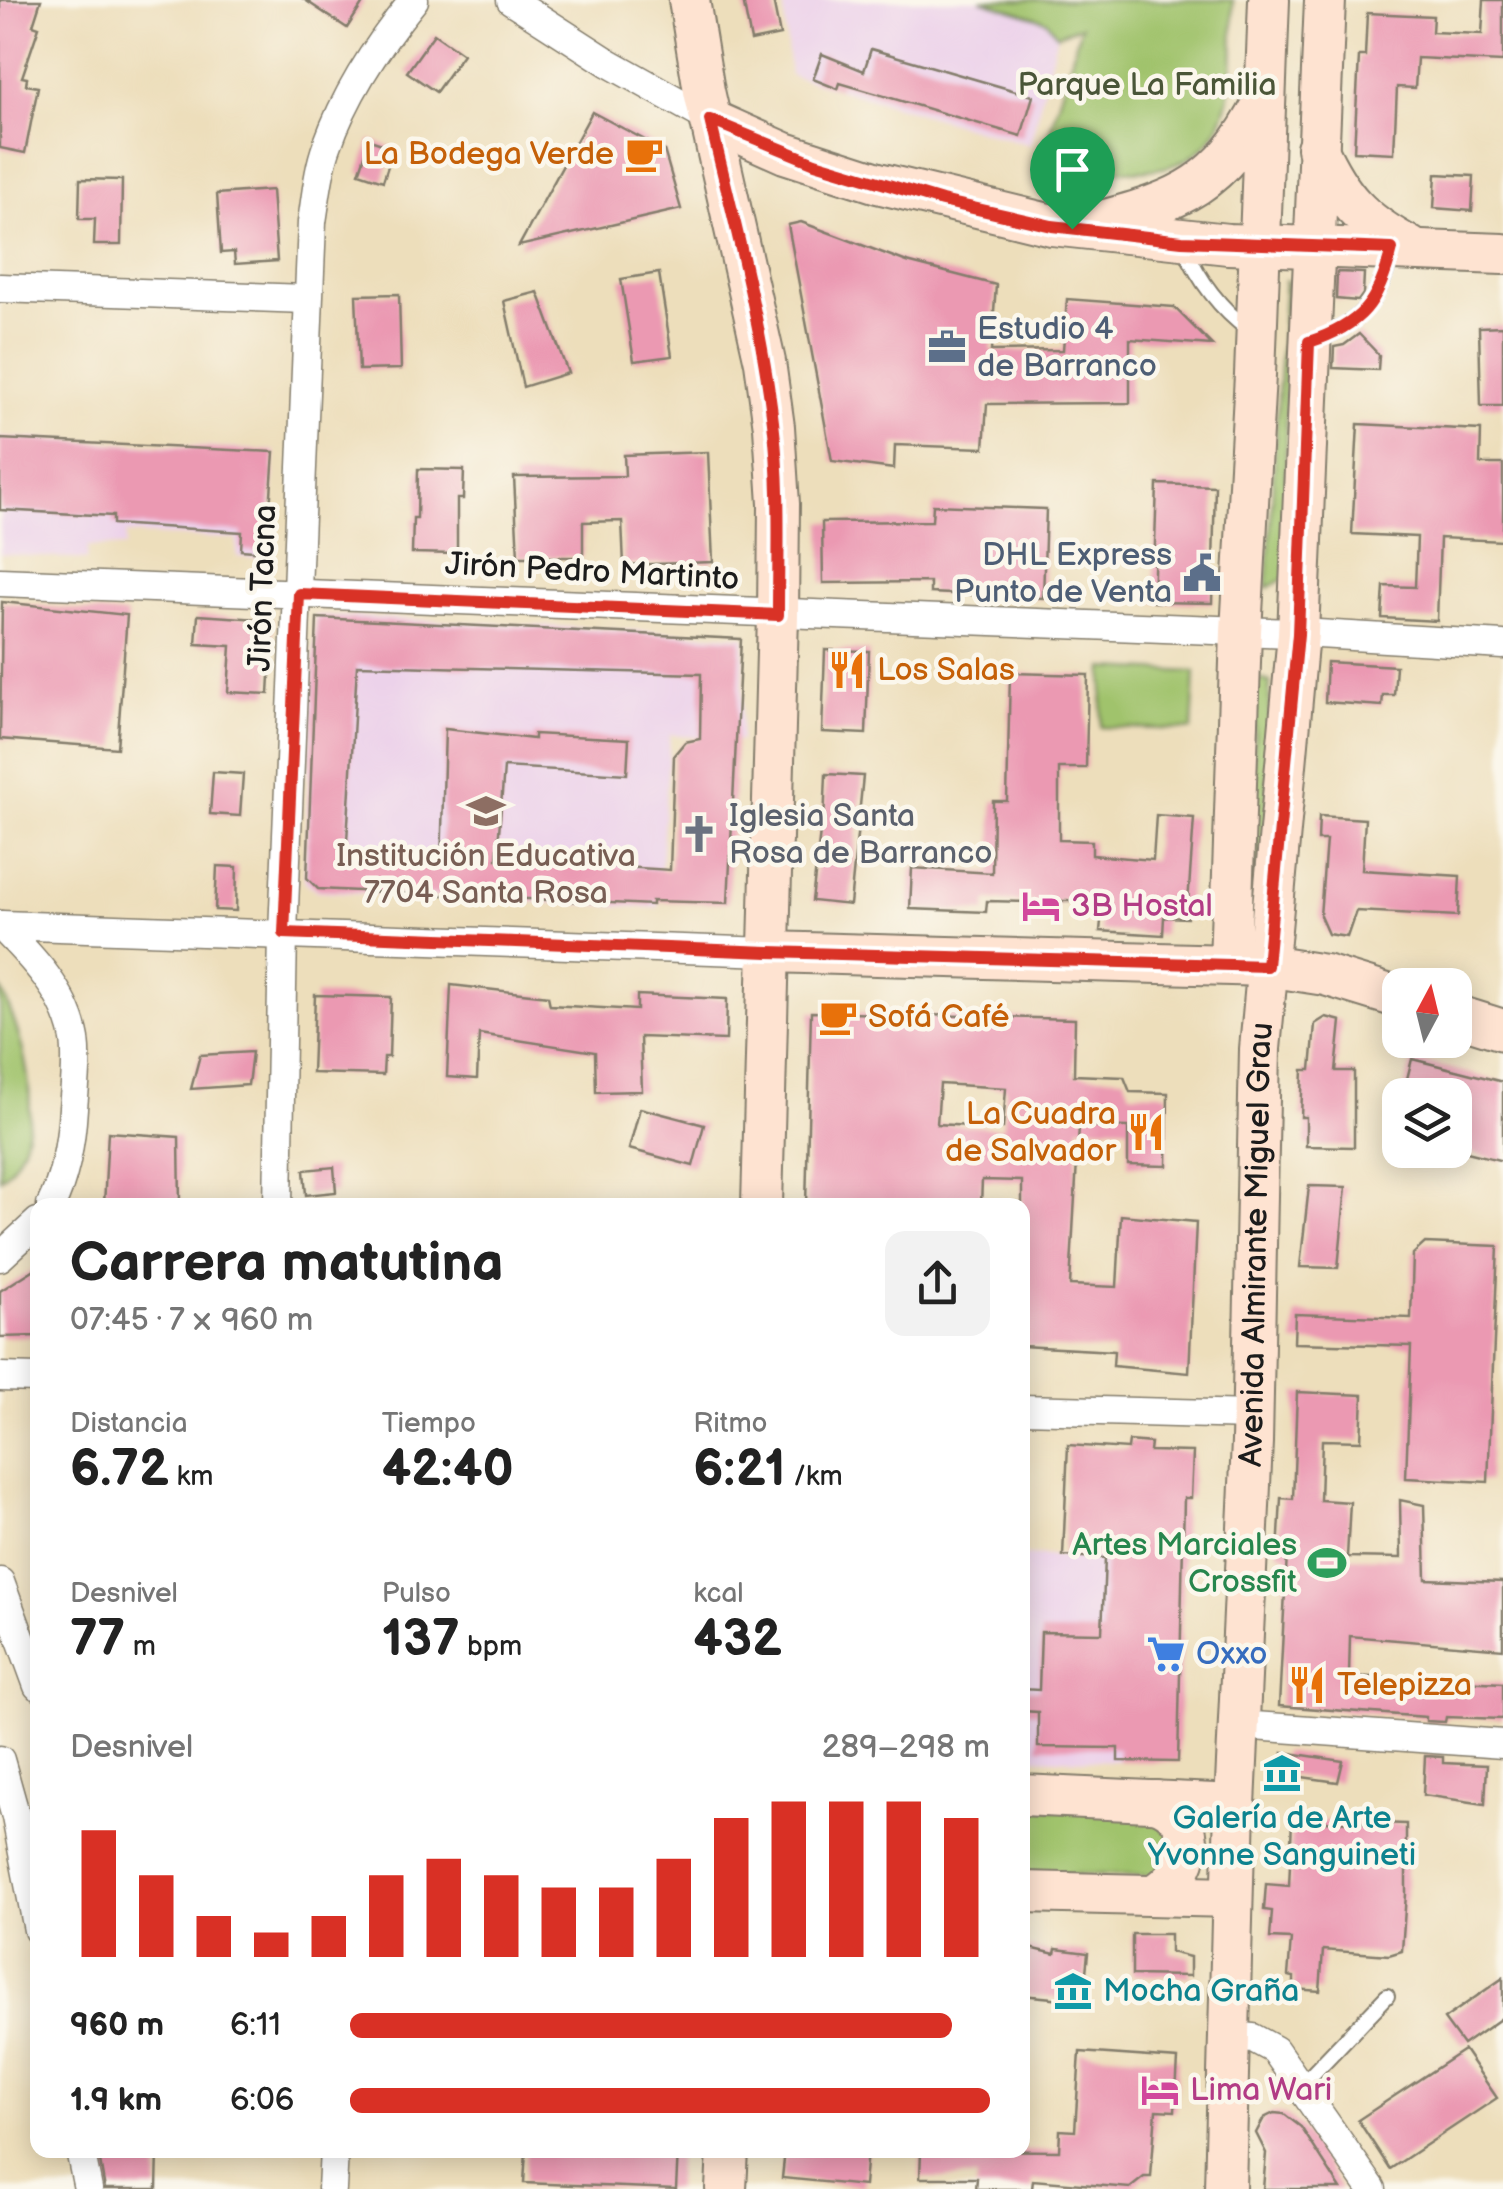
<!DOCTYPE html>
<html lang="es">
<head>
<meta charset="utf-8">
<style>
  :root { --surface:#fff; --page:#f2f2f2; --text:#222; --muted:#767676; --accent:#d93025 }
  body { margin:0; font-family:"Balsamiq Sans",sans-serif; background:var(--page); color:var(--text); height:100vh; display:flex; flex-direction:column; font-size:38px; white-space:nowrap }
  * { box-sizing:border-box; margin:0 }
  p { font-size:32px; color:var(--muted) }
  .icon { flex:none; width:55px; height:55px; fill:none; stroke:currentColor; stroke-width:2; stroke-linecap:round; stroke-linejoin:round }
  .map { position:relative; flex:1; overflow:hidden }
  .panel { position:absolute; left:30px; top:1198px; width:1000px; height:960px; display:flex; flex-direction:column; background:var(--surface); border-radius:20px; box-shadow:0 5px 25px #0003 }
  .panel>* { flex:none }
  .needle { width:65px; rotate:7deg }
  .controls { position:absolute; left:1382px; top:968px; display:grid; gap:20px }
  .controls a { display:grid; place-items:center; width:90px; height:90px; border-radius:20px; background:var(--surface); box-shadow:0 5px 25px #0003; font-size:50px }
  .pin { position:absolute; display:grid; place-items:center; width:85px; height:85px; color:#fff; margin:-102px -42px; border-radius:50% 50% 50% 0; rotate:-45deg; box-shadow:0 0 10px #0007 }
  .pin .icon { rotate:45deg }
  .round { display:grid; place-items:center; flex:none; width:105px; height:105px; border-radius:20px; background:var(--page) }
  .headline { display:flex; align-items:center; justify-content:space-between; height:170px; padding:0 40px }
  h1 { font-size:55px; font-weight:600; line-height:75px }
  .stats { display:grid; grid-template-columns:repeat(3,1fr); gap:15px; height:170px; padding:10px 40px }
  .stats div { display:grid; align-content:center }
  .stats b { font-size:50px; font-weight:600 }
  .stats small { font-size:28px; font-weight:400 }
  .stats p { font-size:28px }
  .chart { height:280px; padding:20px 40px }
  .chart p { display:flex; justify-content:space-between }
  .chart svg { width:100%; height:180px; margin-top:10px; stroke:var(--accent); stroke-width:6 }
  ul { padding:0 40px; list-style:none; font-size:32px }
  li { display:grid; grid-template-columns:160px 120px 1fr; align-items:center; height:75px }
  li i { height:25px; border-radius:12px; background:var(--accent) }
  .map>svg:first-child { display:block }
</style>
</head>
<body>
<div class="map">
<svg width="1503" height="2189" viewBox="0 0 1503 2189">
  <rect width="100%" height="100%" fill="#fbf7ec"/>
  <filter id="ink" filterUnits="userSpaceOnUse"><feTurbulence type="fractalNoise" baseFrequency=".01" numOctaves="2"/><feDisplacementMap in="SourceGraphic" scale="20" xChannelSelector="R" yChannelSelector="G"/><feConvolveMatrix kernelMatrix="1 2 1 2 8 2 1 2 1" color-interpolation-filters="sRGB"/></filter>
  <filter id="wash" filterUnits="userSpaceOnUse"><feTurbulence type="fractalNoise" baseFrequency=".0048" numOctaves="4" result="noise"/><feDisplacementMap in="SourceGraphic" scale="40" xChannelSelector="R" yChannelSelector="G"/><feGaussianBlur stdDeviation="2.25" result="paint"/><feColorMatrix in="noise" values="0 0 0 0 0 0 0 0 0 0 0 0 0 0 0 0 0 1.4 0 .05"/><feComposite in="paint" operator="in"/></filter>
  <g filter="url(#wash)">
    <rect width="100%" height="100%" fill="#eddebb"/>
    <g fill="#ecd1ea">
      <path d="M783,0H981L1048,21L1057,35L1030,145L790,75Z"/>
      <path d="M0,437L275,451L269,559L237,557V539L126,534L125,547L88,546L87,560L0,554Z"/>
      <path d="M315,615L745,636L741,741L670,735L658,908L317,891L304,881Z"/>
      <path d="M1023,1555L1122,1558L1118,1761L1023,1758Z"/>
    </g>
    <g fill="#a0c36c" stroke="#5e7044" stroke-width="2.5">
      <path d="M981,0H1233C1232,32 1235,69 1228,100C1206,195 1112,170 1041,161L1081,26L1057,35L1047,21Z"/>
      <path d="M1285,281H1288C1284,381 1287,479 1285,578L1267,588Z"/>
      <path d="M1104,668L1195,672L1192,730L1101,727Z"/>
      <path d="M1256,678L1270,682L1265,874L1251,873Z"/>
      <path d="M0,987C24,1038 53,1135 0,1179Z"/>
      <path d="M1023,1808L1163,1813L1176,1832L1155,1876L1023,1873Z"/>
    </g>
    <g id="blocks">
      <g fill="#eb99b2" fill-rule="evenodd">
        <path d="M0,0H41L33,25L39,27L22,77L27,78L26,85L38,87L25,153L0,148Z"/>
        <path d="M305,0H365L347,28Z"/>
        <path d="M743,0H773L780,35L751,41Z"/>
        <path d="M1484,0H1503V62L1417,58L1415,88L1397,87L1394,153L1354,151L1359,56H1365L1367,13L1433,16L1432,32L1482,34Z"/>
        <path d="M434,34L463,54L436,92L407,72Z"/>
        <path d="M871,49L1033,96L1021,136L840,83L838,89L813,79L822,54L864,71Z"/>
        <path d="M592,112L664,150L681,209L519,246Z"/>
        <path d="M370,140L394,148L383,181L359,173Z"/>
        <path d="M1436,174L1474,176L1472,211L1434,208Z"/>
        <path d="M80,179L122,180L121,245H94L95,219H79Z"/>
        <path d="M272,190L277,261L235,264L234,252L221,253L217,194Z"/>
        <path d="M801,222L907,262L996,285L991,351L1063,350L1067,299L1174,307L1212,345L1130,339V403L987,404L984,448L895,445L894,469L832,461L788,225Z"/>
        <path d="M1337,272L1364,273L1363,294L1358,301L1336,299Z"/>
        <path d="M659,273L672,356L634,361L621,279Z"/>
        <path d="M538,292L568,373L523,387L504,301Z"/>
        <path d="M399,294L401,369L359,370L356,295Z"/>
        <path d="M1503,326V406H1481L1479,327Z"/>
        <path d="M1359,334L1379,355L1378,370L1333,368L1334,347L1344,345Z"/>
        <path d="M1358,424L1481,430L1480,464H1503V541L1440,538L1437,621L1382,618L1384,586L1415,587L1417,537L1352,534Z"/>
        <path d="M0,439L274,452L267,552L241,550L242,532L113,524V516L0,510Z"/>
        <path d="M708,452L713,562L624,565L622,521L583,522V557H518L514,477L625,476L624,455Z"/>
        <path d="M418,469L464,470L463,499H457V554L412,553L413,518H417Z"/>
        <path d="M1157,484L1215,486L1212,603L1153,602Z"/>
        <path d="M933,505L1046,509L1043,598L930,593V582L823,583L822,522L932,521Z"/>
        <path d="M2,602L127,615L117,748L0,739Z"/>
        <path d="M198,615L273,620L269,694L228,692L231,646L196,644Z"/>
        <path d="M317,618L741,639L728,903L652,901V905L318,889L307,878ZM357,665L701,674L700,739L685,742L674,755L670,870L497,859L504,767L627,774L629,739L534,734V739L445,729L441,864L346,859Z"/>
        <path d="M825,650L869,651L866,734L822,732Z"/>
        <path d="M1327,662L1396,666L1394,695H1383L1382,706L1325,702Z"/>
        <path d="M1010,673L1088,675L1086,768H1059V840L1092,841V855L1153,860L1156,815L1194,818L1187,918L1164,917L1163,935L1100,931L1103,901H1058V905H1034V902L987,901L986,912L910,909L912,868L992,873L993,801H1007Z"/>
        <path d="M213,772L243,774L240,816L210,814Z"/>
        <path d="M826,774L863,776L850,905L812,901L821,823H824Z"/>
        <path d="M1319,816L1365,819L1362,870L1460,876L1458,916L1356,911L1347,937L1328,934L1320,916L1326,840H1318Z"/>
        <path d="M217,866L237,867L236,911L215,910Z"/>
        <path d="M451,985L548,996L550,1005L637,1010V995L727,999L726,1040L640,1037L642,1091L596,1092L595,1052L479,1034L477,1079L447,1077Z"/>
        <path d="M315,995L391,997L389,1057H384L383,1075L312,1073Z"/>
        <path d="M811,1012L1075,1019L1074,1075L1124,1077L1130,1092L1168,1093L1167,1166L1128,1165V1127L1079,1126L1070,1285L1117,1287L1121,1215L1196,1222L1189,1373L1113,1366L1114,1351L1022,1346V1181L982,1180L981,1205H806ZM940,1084L1006,1088L1003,1128L937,1124Z"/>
        <path d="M1326,1017L1341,1021L1336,1071H1354V1147L1306,1146V1117H1301L1303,1070H1311L1315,1024Z"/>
        <path d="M252,1052L248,1085L191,1089L200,1055Z"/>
        <path d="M1412,1059L1503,1082V1161L1455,1149V1095H1403Z"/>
        <path d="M640,1108L704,1125L693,1166L629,1149Z"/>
        <path d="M108,1132L179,1137L180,1205H104Z"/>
        <path d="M334,1167L336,1192L306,1195L304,1170Z"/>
        <path d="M1309,1186L1346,1187L1338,1268L1300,1267Z"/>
        <path d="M1425,1243L1498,1246L1488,1482L1406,1478L1411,1346L1294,1343L1295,1314L1411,1318L1413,1254Z"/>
        <path d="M38,1267V1336L0,1337V1291Z"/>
        <path d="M1297,1392L1363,1395L1361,1441L1322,1440L1320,1500L1350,1502L1347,1557L1401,1558L1400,1500L1424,1505L1426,1579L1503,1582V1649L1350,1636L1349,1676L1503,1683V1719L1446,1717L1445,1722L1426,1721V1717L1279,1706L1287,1554H1278L1281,1498L1293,1499Z"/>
        <path d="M1129,1441L1151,1443L1150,1451L1193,1452L1191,1498H1184L1178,1762L1118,1761V1748L1038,1747V1712L1022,1711V1689L1039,1690L1041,1632L1102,1633L1105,1558L1063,1556L1068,1445L1128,1449Z"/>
        <path d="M1283,1752L1343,1761L1338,1782L1280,1774Z"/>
        <path d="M1425,1756L1443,1757V1763L1487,1765L1485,1804L1423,1795Z"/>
        <path d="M1292,1820L1406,1824V1894L1402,1951L1389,1955L1323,1950L1320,1991L1294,1989V1977L1288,1976L1291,1939L1270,1938L1272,1911L1264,1910L1266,1884L1289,1886Z"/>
        <path d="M1132,1934H1170V1952L1190,1957V1976L1132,1975Z"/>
        <path d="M1022,1946L1055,1954L1056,1949L1088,1953L1083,2001L1022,1995Z"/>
        <path d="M1503,1978V2017L1463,2045L1444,2019Z"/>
        <path d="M1464,2050L1497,2098L1390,2169L1358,2120Z"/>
        <path d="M1080,2052L1178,2059L1175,2111L1156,2110L1151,2177H1144L1130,2188L1033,2180L1032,2189H976L977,2178H920L921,2150L1059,2151L1060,2130L1075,2131Z"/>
        <path d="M1274,2113L1284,2114L1301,2127L1341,2189H1263L1266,2153L1256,2133L1264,2118Z"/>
        <path d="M98,2150H158L157,2189H105Z"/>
        <path d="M526,2150H678L676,2189L524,2183Z"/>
        <path d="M785,2150H867L864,2186L782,2178Z"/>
      </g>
    </g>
  </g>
  <g filter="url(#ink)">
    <use href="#blocks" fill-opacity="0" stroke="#847d6c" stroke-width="2.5"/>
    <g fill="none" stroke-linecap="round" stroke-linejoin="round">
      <g stroke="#847d6c" stroke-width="18">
        <g id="lane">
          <path d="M1184,246C1199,281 1219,308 1249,330"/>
          <path d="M1314,340C1359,326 1381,298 1391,253"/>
          <path d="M1300,2087L1387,1996"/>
        </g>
      </g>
      <g stroke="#847d6c" stroke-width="31">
        <g id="street">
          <path d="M511,0L609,63L711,120"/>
          <path d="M0,288L306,299"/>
          <path d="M0,582L1318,634L1503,645"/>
          <path d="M0,925C31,956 67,993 75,1039C78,1061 75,1086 73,1108C71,1142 66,1175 51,1205"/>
          <path d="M1,925L769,952"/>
          <path d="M278,1205L283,933L312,222C316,198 318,170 327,146C346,92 378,44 414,0"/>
          <path d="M0,1257L38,1222"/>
          <path d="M0,1377L38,1378"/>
          <path d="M1022,1409L1252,1415"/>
          <path d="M0,1582L38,1686"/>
          <path d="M1240,1725L1503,1744"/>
          <path d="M0,1760L16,1817L38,1930"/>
          <path d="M1228,2036L1253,2038L1275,2050L1372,2189"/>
          <path d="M80,2150L88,2189"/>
          <path d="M332,2189L334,2150"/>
        </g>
      </g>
      <g stroke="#847d6c" stroke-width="44">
        <g id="secondary">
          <path d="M689,0L704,91L765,362L774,427L779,504L778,615L762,1205"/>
          <path d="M711,120L785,153L878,183L1052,225L1228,244L1503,254"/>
          <path d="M1317,148C1340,198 1361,221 1410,247"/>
          <path d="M1098,222C1182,200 1221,184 1263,104"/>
          <path d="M769,952L1267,966L1325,975L1400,998"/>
          <path d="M1230,964L1241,632L1255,375L1269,0"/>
          <path d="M1455,1015L1503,1030"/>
          <path d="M1022,1795L1235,1805"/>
          <path d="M1022,1892L1232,1897"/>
          <path d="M1154,1895C1193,1875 1202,1817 1156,1801"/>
          <path d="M726,2189L728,2150"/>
          <path id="s1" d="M1225,2189L1235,1805L1252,1442L1260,1049L1298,634L1325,0"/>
        </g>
      </g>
      <use href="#lane" stroke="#fff" stroke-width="14"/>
      <use href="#street" stroke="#fff" stroke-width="28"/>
      <use href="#secondary" stroke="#fee3d1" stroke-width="40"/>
    </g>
  </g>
  <g fill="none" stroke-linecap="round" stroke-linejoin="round" filter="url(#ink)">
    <g stroke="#fff" stroke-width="20">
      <path id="route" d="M710,120L815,163L942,201L1052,226L1182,241L1392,249C1379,302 1362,325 1309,342L1298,634L1267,966L769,952L284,933L299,594L778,615C778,551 781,486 773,422C761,321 734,220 710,120Z"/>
    </g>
    <use href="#route" stroke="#d93025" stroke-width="12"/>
  </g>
  <defs>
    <g id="cafe-bare" transform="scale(3)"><path d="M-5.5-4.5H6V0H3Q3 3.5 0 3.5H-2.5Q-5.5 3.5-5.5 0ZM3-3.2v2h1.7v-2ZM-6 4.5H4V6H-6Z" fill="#e8710a" stroke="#fbf7ec" stroke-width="2.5" paint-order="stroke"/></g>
    <g id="office-bare" transform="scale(3)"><path d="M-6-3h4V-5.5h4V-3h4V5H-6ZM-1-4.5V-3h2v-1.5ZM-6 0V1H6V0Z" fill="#5c6f8a" stroke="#fbf7ec" stroke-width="2.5" paint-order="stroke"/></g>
    <g id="civic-bare" transform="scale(3)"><path d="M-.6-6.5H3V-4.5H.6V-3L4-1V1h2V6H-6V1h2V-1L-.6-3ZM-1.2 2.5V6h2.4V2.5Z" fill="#5c6f8a" stroke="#fbf7ec" stroke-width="2.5" paint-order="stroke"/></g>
    <g id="restaurant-bare" transform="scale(3)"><path d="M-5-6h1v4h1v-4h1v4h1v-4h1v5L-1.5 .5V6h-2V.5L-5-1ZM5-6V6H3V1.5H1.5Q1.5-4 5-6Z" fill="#e8710a" stroke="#fbf7ec" stroke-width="2.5" paint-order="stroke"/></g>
    <g id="school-bare" transform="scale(3)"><path d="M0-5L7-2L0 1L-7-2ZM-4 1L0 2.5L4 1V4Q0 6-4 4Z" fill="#8d6e63" stroke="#fbf7ec" stroke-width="2.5" paint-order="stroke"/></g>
    <g id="church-bare" transform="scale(3)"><path d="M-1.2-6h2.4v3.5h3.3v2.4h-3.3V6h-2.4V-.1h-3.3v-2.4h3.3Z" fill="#6b7280" stroke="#fbf7ec" stroke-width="2.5" paint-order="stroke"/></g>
    <g id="hotel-bare" transform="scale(3)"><path d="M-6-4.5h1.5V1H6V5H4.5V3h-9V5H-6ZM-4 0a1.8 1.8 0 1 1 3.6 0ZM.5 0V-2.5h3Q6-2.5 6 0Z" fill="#d1479c" stroke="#fbf7ec" stroke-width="2.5" paint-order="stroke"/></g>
    <g id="stadium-bare" transform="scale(3)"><path d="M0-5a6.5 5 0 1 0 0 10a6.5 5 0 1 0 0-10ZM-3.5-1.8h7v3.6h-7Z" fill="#2e9e5b" stroke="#fbf7ec" stroke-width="2.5" paint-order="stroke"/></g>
    <g id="supermarket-bare" transform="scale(3)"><path d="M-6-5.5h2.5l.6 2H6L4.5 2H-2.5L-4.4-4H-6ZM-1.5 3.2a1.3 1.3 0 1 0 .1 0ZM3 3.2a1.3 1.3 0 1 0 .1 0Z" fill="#3f7fe0" stroke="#fbf7ec" stroke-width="2.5" paint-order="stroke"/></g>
    <g id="museum-bare" transform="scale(3)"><path d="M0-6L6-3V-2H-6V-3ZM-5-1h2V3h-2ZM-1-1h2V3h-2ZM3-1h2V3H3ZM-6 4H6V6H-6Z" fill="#0f9aa8" stroke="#fbf7ec" stroke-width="2.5" paint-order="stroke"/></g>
  </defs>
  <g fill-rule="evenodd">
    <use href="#cafe-bare" x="644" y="154"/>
    <use href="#office-bare" x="947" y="347"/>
    <use href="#civic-bare" x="1202" y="573"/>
    <use href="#restaurant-bare" x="847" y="670"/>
    <use href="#school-bare" x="486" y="811"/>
    <use href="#church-bare" x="699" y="834"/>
    <use href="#hotel-bare" x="1041" y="906"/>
    <use href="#cafe-bare" x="838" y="1017"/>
    <use href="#restaurant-bare" x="1146" y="1132"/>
    <use href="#stadium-bare" x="1327" y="1563"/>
    <use href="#supermarket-bare" x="1166" y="1654"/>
    <use href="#restaurant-bare" x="1307" y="1685"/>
    <use href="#museum-bare" x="1282" y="1773"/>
    <use href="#museum-bare" x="1073" y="1991"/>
    <use href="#hotel-bare" x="1160" y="2090"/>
  </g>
  <g text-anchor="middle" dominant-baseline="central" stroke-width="9" stroke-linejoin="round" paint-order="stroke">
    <g font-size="32" fill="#4a5638" stroke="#fbf7ec">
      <text x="1147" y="85">Parque La Familia</text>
    </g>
    <g font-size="32" fill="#c56008" stroke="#fbf7ec" text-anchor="start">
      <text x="614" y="154" text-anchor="end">La Bodega Verde</text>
      <text x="877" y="670">Los Salas</text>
      <text x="868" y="1017">Sofá Café</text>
      <text x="1116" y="1114" text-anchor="end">La Cuadra<tspan x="1116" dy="37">de Salvador</tspan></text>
      <text x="1337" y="1685">Telepizza</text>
    </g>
    <g font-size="32" fill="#4e5e75" stroke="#fbf7ec" text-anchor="start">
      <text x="977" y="329">Estudio 4<tspan x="977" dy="37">de Barranco</tspan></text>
      <text x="1172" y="555" text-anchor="end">DHL Express<tspan x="1172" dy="37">Punto de Venta</tspan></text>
    </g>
    <g font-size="32" fill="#1c1c1c" stroke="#fbf7ec">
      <text transform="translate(592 572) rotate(3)">Jirón Pedro Martinto</text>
      <text transform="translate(263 588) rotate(-88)">Jirón Tacna</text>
      <text stroke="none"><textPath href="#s1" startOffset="945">Avenida Almirante Miguel Grau</textPath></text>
    </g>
    <g font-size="32" fill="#5b616d" stroke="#fbf7ec" text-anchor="start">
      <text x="729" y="816">Iglesia Santa<tspan x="729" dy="37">Rosa de Barranco</tspan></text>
    </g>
    <g font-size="32" fill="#785e54" stroke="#fbf7ec">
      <text x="486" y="856">Institución Educativa<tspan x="486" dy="37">7704 Santa Rosa</tspan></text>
    </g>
    <g font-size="32" fill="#b23c85" stroke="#fbf7ec" text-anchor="start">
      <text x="1071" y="906">3B Hostal</text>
      <text x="1190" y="2090">Lima Wari</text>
    </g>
    <g font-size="32" fill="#27864d" stroke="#fbf7ec" text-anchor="end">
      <text x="1297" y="1545">Artes Marciales<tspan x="1297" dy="37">Crossfit</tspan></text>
    </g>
    <g font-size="32" fill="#366cbe" stroke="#fbf7ec" text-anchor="start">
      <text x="1196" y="1654">Oxxo</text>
    </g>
    <g font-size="32" fill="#0d838f" stroke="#fbf7ec">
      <text x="1282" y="1818">Galería de Arte<tspan x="1282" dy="37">Yvonne Sanguineti</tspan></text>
      <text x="1103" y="1991" text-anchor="start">Mocha Graña</text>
    </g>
  </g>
</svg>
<div class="controls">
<a><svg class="needle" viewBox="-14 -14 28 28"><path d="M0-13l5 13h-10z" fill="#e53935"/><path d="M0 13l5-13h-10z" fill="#767676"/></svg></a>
<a><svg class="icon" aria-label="layers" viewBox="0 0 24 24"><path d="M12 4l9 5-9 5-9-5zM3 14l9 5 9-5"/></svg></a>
</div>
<div class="pin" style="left:1072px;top:229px;background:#1e9e55"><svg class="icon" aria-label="arrive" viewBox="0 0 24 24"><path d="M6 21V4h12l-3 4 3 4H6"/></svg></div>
<section class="panel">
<div class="headline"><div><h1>Carrera matutina</h1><p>07:45 · 7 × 960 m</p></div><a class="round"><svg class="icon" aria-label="share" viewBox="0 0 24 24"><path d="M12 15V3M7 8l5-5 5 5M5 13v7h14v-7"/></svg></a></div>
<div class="stats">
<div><p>Distancia</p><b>6.72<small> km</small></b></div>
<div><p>Tiempo</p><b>42:40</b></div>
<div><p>Ritmo</p><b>6:21<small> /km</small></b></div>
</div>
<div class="stats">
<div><p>Desnivel</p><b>77<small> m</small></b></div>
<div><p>Pulso</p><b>137<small> bpm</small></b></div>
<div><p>kcal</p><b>432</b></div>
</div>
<div class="chart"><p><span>Desnivel</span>289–298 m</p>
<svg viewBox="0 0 160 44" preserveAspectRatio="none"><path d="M5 44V13M15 44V24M25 44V34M35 44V38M45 44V34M55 44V24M65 44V20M75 44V24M85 44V27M95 44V27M105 44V20M115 44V10M125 44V6M135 44V6M145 44V6M155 44V10"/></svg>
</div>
<ul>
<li><b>960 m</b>6:11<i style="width:94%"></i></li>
<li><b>1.9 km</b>6:06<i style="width:100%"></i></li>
</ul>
</section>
</div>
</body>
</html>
